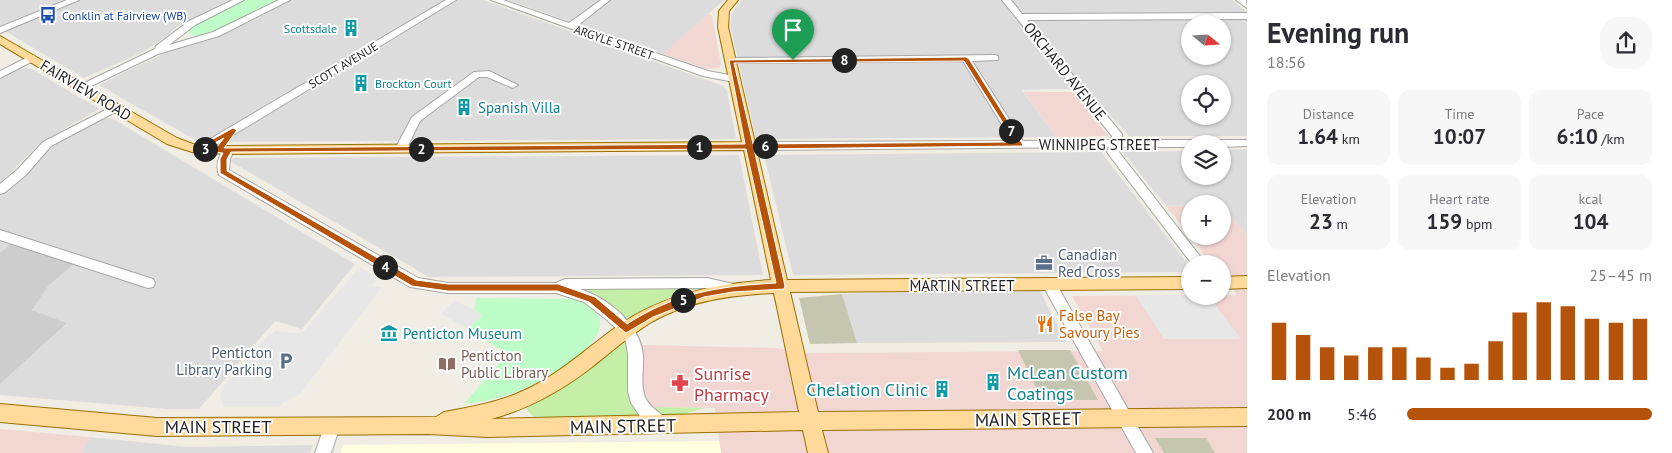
<!DOCTYPE html>
<html lang="en">
<head>
<meta charset="utf-8">
<style>
  :root { --surface:#fff; --page:#f7f7f7; --text:#2b2b33; --muted:#7c7c81; --accent:#b45309 }
  body { margin:0; font-family:"PT Sans",sans-serif; background:var(--page); color:var(--text); height:100vh; display:flex; flex-direction:column; font-size:19px; white-space:nowrap }
  * { box-sizing:border-box; margin:0 }
  p { font-size:16px; color:var(--muted) }
  .icon { flex:none; width:28px; height:28px; fill:none; stroke:currentColor; stroke-width:2; stroke-linecap:round; stroke-linejoin:round }
  .map { position:relative; flex:1; overflow:hidden }
  .drawer { display:flex; flex-direction:column; background:var(--surface); width:425px }
  .drawer>* { flex:none }
  .needle { width:32px; rotate:108deg }
  .controls { position:absolute; left:1181px; top:15px; display:grid; gap:10px }
  .controls a { display:grid; place-items:center; width:50px; height:50px; border-radius:50%; background:var(--surface); box-shadow:0 1px 4px #0004; font-size:25px }
  .pin { position:absolute; display:grid; place-items:center; width:42px; height:42px; color:#fff; margin:-51px -21px; border-radius:50% 50% 50% 0; rotate:-45deg; box-shadow:0 0 5px #0007 }
  .pin .icon { rotate:45deg }
  .km { position:absolute; width:25px; height:25px; margin:-12px; border-radius:50%; background:#222; color:#fff; font-size:14px; line-height:25px; text-align:center }
  .round { display:grid; place-items:center; flex:none; width:52px; height:52px; border-radius:20px; background:var(--page) }
  .headline { display:flex; align-items:center; justify-content:space-between; height:85px; padding:0 20px }
  h1 { font-size:28px; font-weight:600; line-height:38px }
  .figures { display:grid; grid-template-columns:repeat(3,1fr); gap:8px; height:85px; padding:5px 20px }
  .figures div { display:grid; align-content:center; border-radius:12px; background:var(--page); text-align:center }
  .figures b { font-size:21px; font-weight:600 }
  .figures small { font-size:14px; font-weight:400 }
  .figures p { font-size:14px }
  .chart { height:140px; padding:10px 20px }
  .chart p { display:flex; justify-content:space-between }
  .chart svg { width:100%; height:90px; margin-top:5px; stroke:var(--accent); stroke-width:6 }
  ul { padding:0 20px; list-style:none; font-size:16px }
  li { display:grid; grid-template-columns:80px 60px 1fr; align-items:center; height:38px }
  li i { height:12px; border-radius:6px; background:var(--accent) }
  main { display:flex; flex:1; min-height:0 }
  .map>svg:first-child { display:block }
</style>
</head>
<body>
<main>
<div class="map">
<svg width="1247" height="453" viewBox="0 0 1247 453">
  <rect width="100%" height="100%" fill="#f0ede4"/>
  <g fill="#dddcdc" fill-rule="evenodd">
    <path d="M0,0H233L178,26L161,41L143,52L84,78L0,28Z"/>
    <path d="M292,0H483L723,86L727,91L736,139L199,142L99,85L167,52L216,38Z"/>
    <path d="M508,0H724L663,54Z"/>
    <path d="M742,0H1232L1247,12V136H1129L1086,89H1046L1022,90L1056,137L756,139L730,25L732,13ZM1190,24H1222V56H1190ZM1190,84H1222V116H1190Z"/>
    <path d="M19,68H30L99,109L39,144L0,183V78Z"/>
    <path d="M105,118L113,119L355,264L302,329L275,321L199,409H167L0,395V384L67,323L32,310L49,285L73,264L11,244L0,253V196L23,179L47,151L57,143Z"/>
    <path d="M1247,149V235L1223,207L1222,204L1166,206L1123,152L1190,151V176H1222L1223,150Z"/>
    <path d="M1101,152L1190,267V272L793,275L764,155Z"/>
    <path d="M739,155L763,275L429,277L230,161L235,158Z"/>
    <path d="M1039,289L1066,342L857,343L842,294Z"/>
    <path d="M90,437L187,447L313,445L310,453H81Z"/>
  </g>
  <g fill="#f2d6d2">
    <path d="M708,14L712,16L721,65L719,68L708,69L663,54Z"/>
    <path d="M1024,92H1073L1108,136L1056,137Z"/>
    <path d="M1166,206H1190V236Z"/>
    <path d="M1223,207L1247,235V453H1215L1206,438H1156L1164,453H721L715,408L654,407L648,404L645,396L642,345L775,348L809,353L1103,351L1072,296L1237,295L1223,276L1222,264H1212L1190,236H1222Z"/>
    <path d="M0,429L90,437L81,453H0Z"/>
  </g>
  <path fill="#fdffde" d="M719,441L721,453H341L343,445Z"/>
  <path fill="#cdcdcd" d="M11,244L74,264L49,285L32,310L67,323L0,384V253Z"/>
  <g fill="#c4c6af">
    <path d="M842,294L857,343L810,344L799,298Z"/>
    <path d="M1018,350H1070L1098,400H1042Z"/>
    <path d="M1155,438H1206L1215,453H1164Z"/>
  </g>
  <g fill="#c5eea7">
    <path d="M579,288L699,287V288L666,299L631,319L624,317L578,290Z"/>
    <path d="M626,339L639,414L636,416L541,419C535,417 528,414 526,407Z"/>
    <path d="M654,407L704,408C678,414 678,423 650,411Z"/>
  </g>
  <g fill="#befdc7">
    <path d="M245,0H280L209,34L196,36L189,33V29L195,24Z"/>
    <path d="M476,298L575,299C646,326 547,379 519,391C501,398 483,402 464,404L507,354L468,329L482,315L474,310Z"/>
  </g>
  <g fill="#e7e7e7">
    <path d="M360,267L377,277L372,287H382L299,395L282,403L280,407H223L220,397L224,386L267,336L276,331L295,333L303,332Z"/>
    <path d="M1135,295L1209,296L1241,339H1164Z"/>
    <path d="M455,300L482,315L468,329L441,314Z"/>
  </g>
  <g fill="none" stroke-linecap="round" stroke-linejoin="round">
    <g stroke="#a6a6a6" stroke-width="2">
      <g id="minor">
        <path d="M67,0H79L0,33V27Z"/>
        <path d="M233,0H244L195,25L169,45L213,32L279,0H290L219,36L158,54L85,89L81,90L76,87L155,49L156,46L189,21Z"/>
        <path d="M446,0H456L220,143L199,153L193,149Z"/>
        <path d="M491,0H503L569,23L601,0H610L577,26L708,71L734,76L739,79L734,82L703,76Z"/>
        <path d="M1002,0H1011L1022,14L1247,13V19L1027,20L1122,134V140H1247V146L1222,147V144H1190V147H1120L1119,152L1206,264H1192L1109,155L1107,152L1109,147L749,150L743,146L749,142L1012,141L963,61L728,63L726,61L731,58L995,55L998,56V60L972,61L1023,141L1111,140L1112,136Z"/>
        <path d="M1236,0H1246L1247,8Z"/>
        <path d="M32,55L35,56V60L0,78V71Z"/>
        <path d="M489,71L518,85L513,88L487,77H479L420,121L405,152H397L395,149L412,117L474,72Z"/>
        <path d="M115,105L120,108L119,110L51,146L26,175L4,193L0,194V184L18,169L43,142Z"/>
        <path d="M228,146L234,150L230,159L229,170L418,278L448,283H556L565,279L707,278L738,285L740,289L738,293L733,294L707,288L580,289C608,298 640,324 643,355C644,369 640,384 645,397C650,410 665,413 670,425L668,430L662,432L642,419L631,403L628,391V354L626,342L621,333L607,320L584,302L556,293H448L410,287L219,175C215,166 219,156 224,147Z"/>
        <path d="M0,230L153,279L155,283L153,287L148,288L0,240Z"/>
        <path d="M1049,279L1054,280L1153,453H1136L1042,284L1044,280Z"/>
        <path d="M332,419L338,421L340,426L331,453H315L326,421Z"/>
      </g>
    </g>
    <g stroke="#997000" stroke-width="2">
      <g id="major">
        <path d="M728,0H738L729,11L728,27L787,280L1190,277V289L790,292L818,412L1247,408V426L822,430L828,453H808L803,430L487,437L428,434L157,436L0,422V404L157,418L436,417L444,412C471,407 500,402 525,390C560,374 588,347 619,325C664,294 718,283 771,280L744,150L228,154L192,152L167,144L0,44V36L177,138L193,144L228,146L742,142L718,27L719,11ZM774,293L799,412L491,419C529,409 561,391 592,367C611,352 629,336 650,323C687,301 731,295 774,293Z"/>
        <path d="M1247,276V288L1222,289V277Z"/>
      </g>
    </g>
    <use href="#minor" fill="#fff" fill-rule="evenodd"/>
    <use href="#major" fill="#ffda9a" fill-rule="evenodd"/>
  </g>
  <path fill="#b45309" stroke="#fff" fill-rule="evenodd" d="M966,57L969,59L1023,145L1022,146L754,149L785,286L784,289L733,292L704,297L653,317L626,333L589,302L557,291H448L412,286L220,173V159L223,153L199,151L195,149L233,128L237,130L224,148L745,144L729,60ZM964,61L1015,142L753,144L734,63ZM224,138L216,148L207,147ZM746,149L776,283C719,286 675,293 627,324L595,297L558,284H448L416,280L227,171V159L231,152Z"/>
  <defs>
    <g id="bus-bare" transform="scale(1.35)"><path d="M-5-6H5V4H4V6H2V4H-2V6H-4V4H-5ZM-3.5-4V0h7V-4ZM-3.5 1.2v1.5H-2V1.2ZM2 1.2v1.5H3.5V1.2Z" fill="#1a4fb4" stroke="#fff" stroke-width="2.5" paint-order="stroke"/></g>
    <g id="building-bare" transform="scale(1.35)"><path d="M-4-6H4V6H1V3H-1V6H-4ZM-2.5-4.3h1.7v1.8h-1.7ZM.8-4.3h1.7v1.8H.8ZM-2.5-1h1.7V.8h-1.7ZM.8-1h1.7V.8H.8Z" fill="#0f9aa8" stroke="#fff" stroke-width="2.5" paint-order="stroke"/></g>
    <g id="office-bare" transform="scale(1.35)"><path d="M-6-3h4V-5.5h4V-3h4V5H-6ZM-1-4.5V-3h2v-1.5ZM-6 0V1H6V0Z" fill="#5c6f8a" stroke="#fff" stroke-width="2.5" paint-order="stroke"/></g>
    <g id="restaurant-bare" transform="scale(1.35)"><path d="M-5-6h1v4h1v-4h1v4h1v-4h1v5L-1.5 .5V6h-2V.5L-5-1ZM5-6V6H3V1.5H1.5Q1.5-4 5-6Z" fill="#e8710a" stroke="#fff" stroke-width="2.5" paint-order="stroke"/></g>
    <g id="museum-bare" transform="scale(1.35)"><path d="M0-6L6-3V-2H-6V-3ZM-5-1h2V3h-2ZM-1-1h2V3h-2ZM3-1h2V3H3ZM-6 4H6V6H-6Z" fill="#0f9aa8" stroke="#fff" stroke-width="2.5" paint-order="stroke"/></g>
    <g id="parking-bare" transform="scale(1.35)"><path d="M-3.5-5.5H1a3.5 3.5 0 0 1 0 7H-1V5.5H-3.5ZM-1-3.4V-.6H.8a1.4 1.4 0 0 0 0-2.8Z" fill="#5c6f8a" stroke="#fff" stroke-width="2.5" paint-order="stroke"/></g>
    <g id="library-bare" transform="scale(1.35)"><path d="M-6-4Q-3-5.5-.7-3.5V5Q-3 3-6 4ZM6-4Q3-5.5 .7-3.5V5Q3 3 6 4Z" fill="#8d6e63" stroke="#fff" stroke-width="2.5" paint-order="stroke"/></g>
    <g id="pharmacy-bare" transform="scale(1.35)"><path d="M-2-6h4v4h4v4h-4v4h-4v-4h-4v-4h4Z" fill="#e0444e" stroke="#fff" stroke-width="2.5" paint-order="stroke"/></g>
  </defs>
  <g fill-rule="evenodd">
    <use href="#bus-bare" x="48" y="15"/>
    <use href="#building-bare" x="351" y="28"/>
    <use href="#building-bare" x="361" y="83"/>
    <use href="#building-bare" x="464" y="107"/>
    <use href="#office-bare" x="1044" y="263"/>
    <use href="#restaurant-bare" x="1045" y="324"/>
    <use href="#museum-bare" x="389" y="333"/>
    <use href="#parking-bare" x="286" y="361"/>
    <use href="#library-bare" x="447" y="364"/>
    <use href="#building-bare" x="993" y="382"/>
    <use href="#pharmacy-bare" x="680" y="383"/>
    <use href="#building-bare" x="942" y="389"/>
  </g>
  <g text-anchor="middle" dominant-baseline="central" stroke-width="4" stroke-linejoin="round" paint-order="stroke">
    <g font-size="12" fill="#164399" stroke="#fff" text-anchor="start">
      <text x="62" y="15">Conklin at Fairview (WB)</text>
    </g>
    <g font-size="12" fill="#0d838f" stroke="#fff" text-anchor="end">
      <text x="337" y="28">Scottsdale</text>
      <text x="375" y="83" text-anchor="start">Brockton Court</text>
    </g>
    <g font-size="12" fill="#1f1f1f" stroke="#fff">
      <text transform="translate(614 42) rotate(19)">ARGYLE STREET</text>
      <text transform="translate(343 65) rotate(-31)">SCOTT AVENUE</text>
    </g>
    <g font-size="15" fill="#1f1f1f" stroke="#fff">
      <text transform="translate(1065 71) rotate(51)">ORCHARD AVENUE</text>
      <text transform="translate(86 90) rotate(31)">FAIRVIEW ROAD</text>
      <text x="1099" y="144">WINNIPEG STREET</text>
      <text x="962" y="285">MARTIN STREET</text>
    </g>
    <g font-size="15" fill="#0d838f" stroke="#fff" text-anchor="start">
      <text x="478" y="107">Spanish Villa</text>
      <text x="403" y="333">Penticton Museum</text>
    </g>
    <g font-size="15" fill="#4e5e75" stroke="#fff" text-anchor="start">
      <text x="1058" y="254">Canadian<tspan x="1058" dy="17">Red Cross</tspan></text>
      <text x="272" y="352" text-anchor="end">Penticton<tspan x="272" dy="17">Library Parking</tspan></text>
    </g>
    <g font-size="15" fill="#c56008" stroke="#fff" text-anchor="start">
      <text x="1059" y="315">False Bay<tspan x="1059" dy="17">Savoury Pies</tspan></text>
    </g>
    <g font-size="15" fill="#785e54" stroke="#fff" text-anchor="start">
      <text x="461" y="355">Penticton<tspan x="461" dy="17">Public Library</tspan></text>
    </g>
    <g font-size="18" fill="#0d838f" stroke="#fff" text-anchor="start">
      <text x="1007" y="372">McLean Custom<tspan x="1007" dy="21">Coatings</tspan></text>
      <text x="928" y="389" text-anchor="end">Chelation Clinic</text>
    </g>
    <g font-size="18" fill="#be3a42" stroke="#fff" text-anchor="start">
      <text x="694" y="373">Sunrise<tspan x="694" dy="21">Pharmacy</tspan></text>
    </g>
    <g font-size="18" fill="#1f1f1f" stroke="#fff">
      <text transform="translate(1028 419) rotate(-1)">MAIN STREET</text>
      <text x="218" y="426">MAIN STREET</text>
      <text transform="translate(623 426) rotate(-1)">MAIN STREET</text>
    </g>
  </g>
</svg>
<div class="controls">
<a><svg class="needle" viewBox="-14 -14 28 28"><path d="M0-13l5 13h-10z" fill="#e53935"/><path d="M0 13l5-13h-10z" fill="#7c7c81"/></svg></a>
<a><svg class="icon" aria-label="locate" viewBox="0 0 24 24"><circle cx="12" cy="12" r="6"/><path d="M12 2v4M12 18v4M2 12h4M18 12h4"/></svg></a>
<a><svg class="icon" aria-label="layers" viewBox="0 0 24 24"><path d="M12 4l9 5-9 5-9-5zM3 14l9 5 9-5"/></svg></a>
<a>+</a>
<a>−</a>
</div>
<div class="pin" style="left:793px;top:60px;background:#1e9e55"><svg class="icon" aria-label="arrive" viewBox="0 0 24 24"><path d="M6 21V4h12l-3 4 3 4H6"/></svg></div>
<b class="km" style="left:699px;top:147px">1</b>
<b class="km" style="left:421px;top:149px">2</b>
<b class="km" style="left:205px;top:149px">3</b>
<b class="km" style="left:385px;top:267px">4</b>
<b class="km" style="left:683px;top:300px">5</b>
<b class="km" style="left:765px;top:146px">6</b>
<b class="km" style="left:1011px;top:131px">7</b>
<b class="km" style="left:844px;top:60px">8</b>
</div>
<section class="drawer">
<div class="headline"><div><h1>Evening run</h1><p>18:56</p></div><a class="round"><svg class="icon" aria-label="share" viewBox="0 0 24 24"><path d="M12 15V3M7 8l5-5 5 5M5 13v7h14v-7"/></svg></a></div>
<div class="figures">
<div><p>Distance</p><b>1.64<small> km</small></b></div>
<div><p>Time</p><b>10:07</b></div>
<div><p>Pace</p><b>6:10<small> /km</small></b></div>
</div>
<div class="figures">
<div><p>Elevation</p><b>23<small> m</small></b></div>
<div><p>Heart rate</p><b>159<small> bpm</small></b></div>
<div><p>kcal</p><b>104</b></div>
</div>
<div class="chart"><p><span>Elevation</span>25–45 m</p>
<svg viewBox="0 0 160 44" preserveAspectRatio="none"><path d="M5 44V16M15 44V22M25 44V28M35 44V32M45 44V28M55 44V28M65 44V33M75 44V38M85 44V36M95 44V25M105 44V11M115 44V6M125 44V8M135 44V14M145 44V16M155 44V14"/></svg>
</div>
<ul>
<li><b>200 m</b>5:46<i style="width:100%"></i></li>
</ul>
</section>
</main>
</body>
</html>
